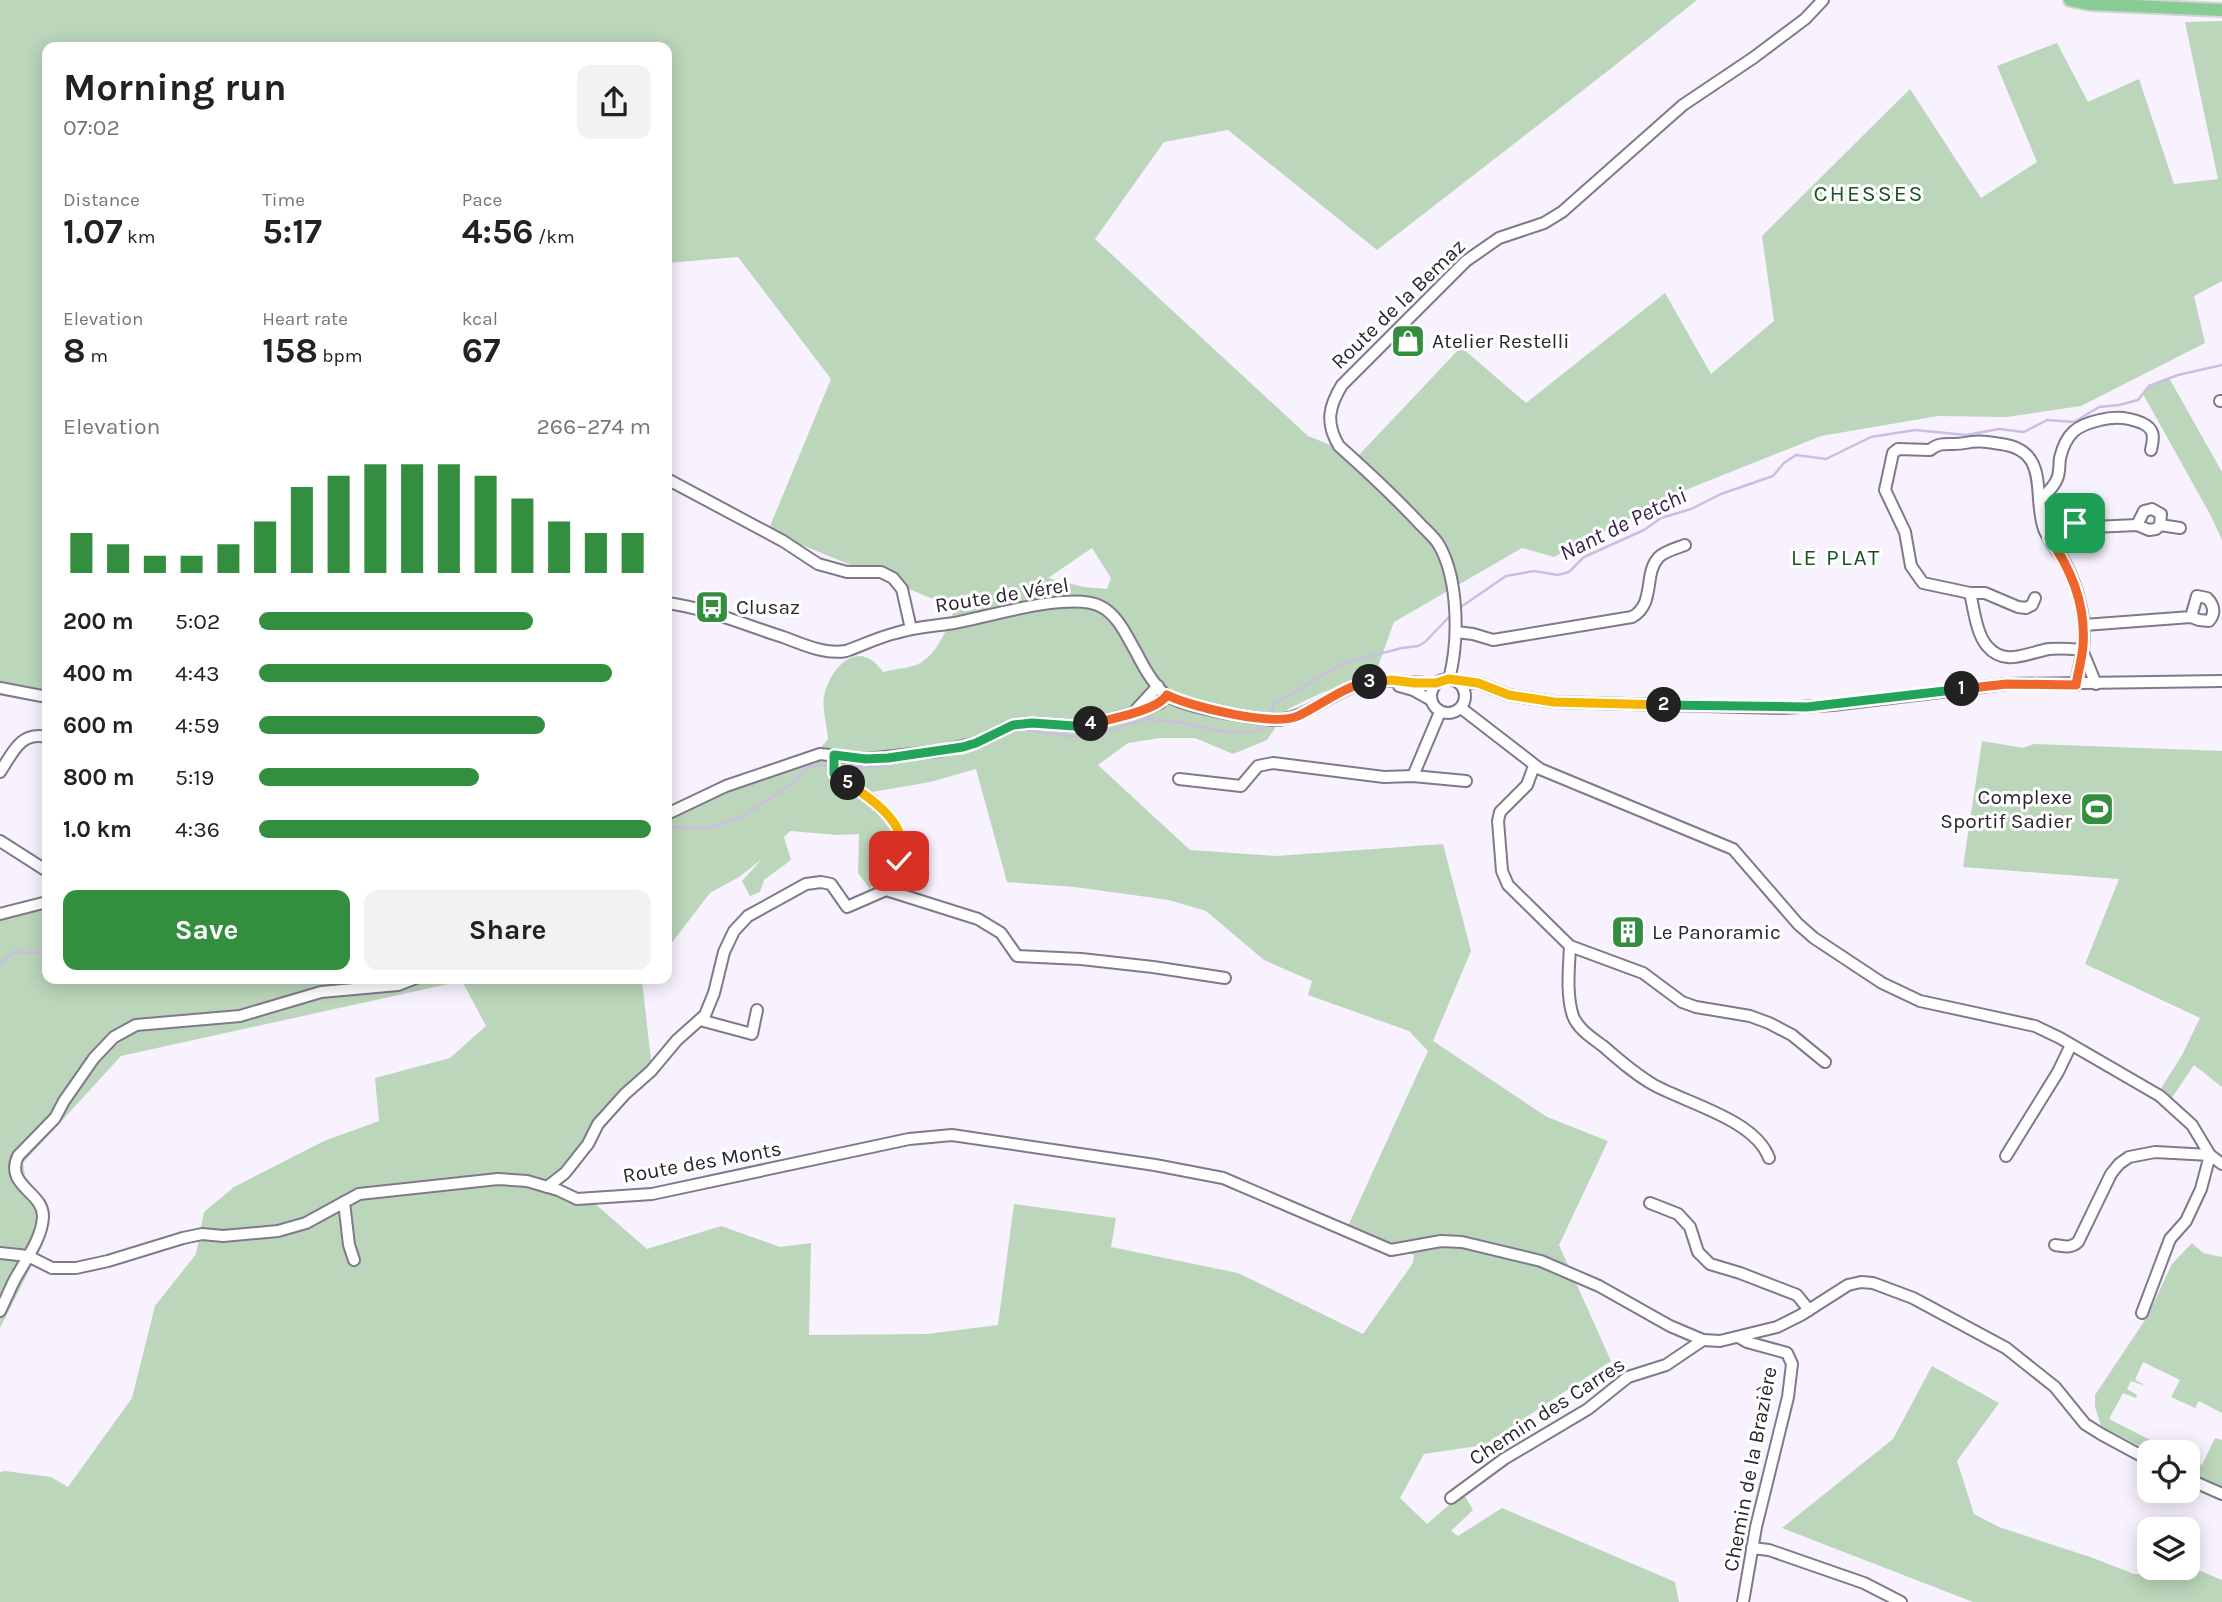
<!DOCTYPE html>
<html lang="en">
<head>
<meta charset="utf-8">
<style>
  :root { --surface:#fff; --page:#f2f2f2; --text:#222; --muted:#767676; --accent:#338e3f }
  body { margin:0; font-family:Karla,sans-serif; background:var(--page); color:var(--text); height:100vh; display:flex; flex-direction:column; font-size:26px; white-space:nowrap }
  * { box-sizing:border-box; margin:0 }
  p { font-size:23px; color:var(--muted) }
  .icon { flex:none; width:38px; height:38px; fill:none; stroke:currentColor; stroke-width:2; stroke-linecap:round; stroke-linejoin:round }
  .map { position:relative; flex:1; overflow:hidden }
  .panel { position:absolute; left:42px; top:42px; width:630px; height:942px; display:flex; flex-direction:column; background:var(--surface); border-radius:14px; box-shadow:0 4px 18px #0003 }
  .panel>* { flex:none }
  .buttons { position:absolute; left:2137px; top:1440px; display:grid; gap:14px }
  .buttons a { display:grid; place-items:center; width:63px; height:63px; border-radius:14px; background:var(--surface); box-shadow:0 4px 18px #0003; font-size:35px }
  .pin { position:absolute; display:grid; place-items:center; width:60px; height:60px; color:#fff; margin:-30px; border-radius:14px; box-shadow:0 4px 10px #0006 }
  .km { position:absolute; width:35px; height:35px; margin:-18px; border-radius:50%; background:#222; color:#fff; font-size:19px; line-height:35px; text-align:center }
  .round { display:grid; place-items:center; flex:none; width:74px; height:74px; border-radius:14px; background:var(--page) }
  .overview { display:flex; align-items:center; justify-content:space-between; height:119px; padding:0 21px }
  h1 { font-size:38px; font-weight:700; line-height:52px }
  .metrics { display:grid; grid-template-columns:repeat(3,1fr); gap:10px; height:119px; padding:7px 21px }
  .metrics div { display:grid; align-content:center }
  .metrics b { font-size:35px; font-weight:700 }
  .metrics small { font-size:19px; font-weight:400 }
  .metrics p { font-size:19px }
  .chart { height:196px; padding:14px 21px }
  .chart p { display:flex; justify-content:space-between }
  .chart svg { width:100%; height:126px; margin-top:7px; stroke:var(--accent); stroke-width:6 }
  .cta { display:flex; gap:14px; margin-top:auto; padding:14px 21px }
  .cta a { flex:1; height:80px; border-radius:14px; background:var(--accent); color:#fff; font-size:28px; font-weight:700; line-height:80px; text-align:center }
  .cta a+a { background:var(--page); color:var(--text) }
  ul { padding:0 21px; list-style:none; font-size:23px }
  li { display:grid; grid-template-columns:112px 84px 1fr; align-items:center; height:52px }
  li i { height:18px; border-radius:9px; background:var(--accent) }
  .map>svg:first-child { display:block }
</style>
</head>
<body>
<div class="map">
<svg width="2222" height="1602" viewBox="0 0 2222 1602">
  <rect width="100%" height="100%" fill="#f7f2fe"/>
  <g fill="#bbd6bb" fill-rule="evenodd">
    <path d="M0,0H1697L1609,70L1377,250L1228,130L1164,142L1095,239L1308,436L1358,456L1461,347L1526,403L1665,293L1711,374L1774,321L1762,236L1910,89L1981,198L2037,162L1997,66L2057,43L2088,102L2139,79L2174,184L2218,179L2185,22L2222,21V281L2194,296L2205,343L2081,406L2007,417L1938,416L1821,436L1688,489L1554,557L1522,548L1394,622L1375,675L1321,693L1288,709L1267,740L1233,754L1195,738H1160L1128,743L1098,765L1190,850L1276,856L1443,844L1471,951L1433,1041L1547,1117L1608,1141L1559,1245L1611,1361L1484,1445L1424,1454L1400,1498L1427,1524L1463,1493L1473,1510L1451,1531L1458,1536L1502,1508L1675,1582L1679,1602H0V1472L5,1471L51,1477L68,1487L132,1398L155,1306L196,1254L204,1212L234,1187L324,1141L379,1121L375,1078L450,1058L486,1026L462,981L121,1056L23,1163L25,1176L49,1209L38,1253L0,1328V909L47,897V978H644L642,981L653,1077L615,1108L579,1167L560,1187L585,1195L647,1249L721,1226L780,1247L811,1243L809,1335L927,1334L998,1325L1014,1204L1116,1218L1111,1247L1238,1273L1363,1334L1413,1263L1414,1255L1348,1226L1428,1051L1409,1031L1308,995L1312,981L1264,960L1206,911L1169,900L1075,887L1007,882L976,769L930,782L872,792L869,803L892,832L897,842L892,862L883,859L870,889L858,873L859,834L838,835L790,831L784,837L791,860L764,880L760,892L750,896L742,881L762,859L739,877L710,893L667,949V818L757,778L811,760L828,739C827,726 822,709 824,696C831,666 859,637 883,672C895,669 913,668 922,662C940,650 948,626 955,608L768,531L831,379L738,257L667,263V47H47V692L0,690ZM1092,548L1111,578L1107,589L1084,587L1048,578Z"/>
    <path d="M2169,378L2222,472V540L2211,516L2143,394L2149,386Z"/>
    <path d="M1982,741L2023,748L2034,744L2222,751V1087L2194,1065L2171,1099L2160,1090L2182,1055L2200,1018L2085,964L2119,879L1963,867Z"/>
    <path d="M2192,1243L2203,1253L2222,1257V1413L2199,1401L2195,1408L2171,1397L2180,1380L2143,1362L2135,1380L2143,1384L2142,1385L2131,1381L2127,1389L2137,1395L2136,1398L2123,1393L2109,1419L2174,1452H2151L2101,1426L2095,1407V1395L2147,1317L2172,1264Z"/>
    <path d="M1932,1366L1999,1403L1957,1461L1974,1514L1999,1527L2093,1558L2134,1574H2141L2150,1568H2188V1566L2222,1580V1602H1973L1782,1528L1893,1439Z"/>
    <path d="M2215,1438L2222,1440V1488L2188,1472V1459L2202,1465Z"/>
  </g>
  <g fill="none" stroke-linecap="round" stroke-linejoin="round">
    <g stroke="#ccbde2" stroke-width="2.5">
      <path d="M1458,609L1506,576L1534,571L1558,575L1569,572L1584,557L1644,530L1661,518L1691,509L1721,494L1773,476L1784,463L1796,455L1826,459L1871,437L1915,430L1966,435L1999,429L2024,432L2047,420L2074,422L2099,407L2119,405L2138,400L2149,386L2178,375L2222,365"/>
      <path d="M1271,716L1273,705L1341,664L1402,648L1418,646L1425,642L1450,616"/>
      <path d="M1009,732L1024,730L1085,738L1145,719L1178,722L1225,732H1250L1270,725V723"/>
      <path d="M944,755L971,751L978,748"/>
      <path d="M836,767H877L920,758"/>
      <path d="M667,827L708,828L741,817L789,786L808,767L822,765L830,766"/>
      <path d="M0,963L14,952L47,953"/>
      <path d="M421,978L429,982L436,978"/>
    </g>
    <g stroke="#81798b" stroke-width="14">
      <g id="minor">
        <path d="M2220,401H2222"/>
        <path d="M667,479L783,541L818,564L847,572H881L893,578L902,589L911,629"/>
        <path d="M2040,500C2046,494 2054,487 2057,479C2060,473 2059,464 2060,458C2066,433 2077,425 2100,420C2115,416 2128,417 2142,423C2155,429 2154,437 2151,450"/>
        <path d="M2160,525L2180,528"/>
        <path d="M2049,538L2075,523L2093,527L2137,525L2149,530L2156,529L2160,525L2161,514L2152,509L2144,511L2137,525"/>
        <path d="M1970,593C1974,609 1976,633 1987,646C2005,667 2026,653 2049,649C2060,648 2072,649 2082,650"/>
        <path d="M2035,598L2032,605L2026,608L2018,607L1985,593H1970L1923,583L1911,566L1905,532L1885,490L1893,453L1898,449L1930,450C1942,440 1950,446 1965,443C1979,440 1987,442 2001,444C2051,451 2032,495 2044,529C2049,542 2060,553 2066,565C2079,591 2086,619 2083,648C2081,660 2078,672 2076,685"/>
        <path d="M667,603C706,608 745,625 783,637C802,644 825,655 846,651C863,645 879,637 896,633C915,627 935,626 954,623C988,617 1070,591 1100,606C1118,615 1126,635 1136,652C1143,666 1153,685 1166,695C1185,708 1250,718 1274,720C1306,720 1330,693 1360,684C1386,677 1410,684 1436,683"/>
        <path d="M2084,625L2191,617L2199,620L2209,621C2216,613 2214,605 2207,598L2197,596L2191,617"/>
        <path d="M1456,632L1473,634L1493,640L1632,617C1656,604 1643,573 1659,557C1665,551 1677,548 1685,545"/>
        <path d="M2082,650L2096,684"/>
        <circle cx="1448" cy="696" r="17"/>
        <path d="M1449,679C1459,642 1459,580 1439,545C1435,538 1427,531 1421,525C1395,497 1367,471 1339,446C1325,423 1329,406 1342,385L1466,261L1499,238L1544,223L1562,212L1683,105L1753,58L1805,19L1823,0"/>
        <path d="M1458,682L1478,683L1509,695L1554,702L1784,708L1833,705L2007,684L2222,681"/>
        <path d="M1399,686L1413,690L1431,700"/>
        <path d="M0,688L47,697"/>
        <path d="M1461,708L1540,769L1733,849L1798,924L1814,938L1882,983L1920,1001L2035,1026L2060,1038L2160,1096L2192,1125L2210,1155L2222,1164"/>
        <path d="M1135,711L1158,686"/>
        <path d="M1534,766L1527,785L1500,812L1498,821L1502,871L1508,885L1570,946C1569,968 1566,995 1573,1016C1578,1029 1592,1038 1603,1046C1619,1060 1636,1075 1654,1085C1689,1104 1755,1120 1769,1158"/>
        <path d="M0,772C13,753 20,731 47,737"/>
        <path d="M1413,776L1440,712"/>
        <path d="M1179,779L1241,786L1258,766L1273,763L1384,777L1413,776L1466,781"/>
        <path d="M667,814L726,786L820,754L866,759L940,751L976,743L1013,725L1033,723L1074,726L1089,725L1145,710L1160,703L1167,695"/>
        <path d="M0,841L47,871"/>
        <path d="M886,890L978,919L1001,933L1017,956L1081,959L1153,967L1225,978"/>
        <path d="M0,914L47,902"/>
        <path d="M1570,946L1643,973L1682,1002L1696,1007L1750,1016L1769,1023L1792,1035L1825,1062"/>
        <path d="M700,1020L752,1034L757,1010"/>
        <path d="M2006,1156L2058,1072L2071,1045"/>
        <path d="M547,1187L565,1173L588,1144L598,1124L625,1094L651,1071L677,1040L705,1015L714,993L724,952L734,931L748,916L806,884L821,882L831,884L847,907L886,890C893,875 901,860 901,843C902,816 854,787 834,774V755"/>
        <path d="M344,1202L349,1245L354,1260"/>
        <path d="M1650,1203L1678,1214L1690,1227L1698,1252L1710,1264L1740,1273L1797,1295L1809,1310"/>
        <path d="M2055,1245C2064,1246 2070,1249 2078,1242L2111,1174L2119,1164L2129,1157L2155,1152L2210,1155L2201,1189L2186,1221L2170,1239L2142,1313"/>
        <path d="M0,1253L28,1256L52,1268H76L108,1261L183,1238L202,1234L223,1236L278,1231L306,1223L359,1194L498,1179L527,1181L558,1190L577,1199L652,1194L909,1139L952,1135L1155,1165L1223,1178L1391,1250L1441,1241L1462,1242L1541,1261L1599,1286L1670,1326L1703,1340L1720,1341L1777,1327L1801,1315L1848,1285L1861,1282L1873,1283L1913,1298L2006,1348L2055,1387L2085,1424L2101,1434L2149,1460"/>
        <path d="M0,1311C5,1301 9,1291 14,1281C24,1262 42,1239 43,1217C44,1192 4,1186 18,1156L55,1118L64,1101L94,1058L114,1037L136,1025L240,1016L321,992L398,985L416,978"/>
        <path d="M1740,1338L1747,1342L1787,1353L1792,1364L1788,1397L1756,1527L1743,1602"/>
        <path d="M2188,1479L2222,1494"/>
        <path d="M1451,1498L1504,1459L1588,1409L1628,1377L1666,1365L1703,1340"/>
        <path d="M1752,1548L1769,1550L1864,1583L1901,1602"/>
      </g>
    </g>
    <g stroke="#d4d4d5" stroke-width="16">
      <path id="major" d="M2070,0L2090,4L2222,10"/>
    </g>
    <use href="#minor" stroke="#fff" stroke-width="10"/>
    <use href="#major" stroke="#89cc93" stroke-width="12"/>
  </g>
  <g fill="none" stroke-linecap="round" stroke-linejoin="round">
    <g stroke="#fff" stroke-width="14">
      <path id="split-1" d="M1962,689L2007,684L2076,685C2078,672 2082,659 2083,646C2086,606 2072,570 2049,538L2075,523"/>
    </g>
    <g stroke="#fff" stroke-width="14">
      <path id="split-2" d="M1664,705L1807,707L1962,689"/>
    </g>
    <g stroke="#fff" stroke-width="14">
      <path id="split-3" d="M1370,682L1392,680L1415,683H1436L1449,679L1478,683L1509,695L1554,702L1664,705"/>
    </g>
    <g stroke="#fff" stroke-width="14">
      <path id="split-4" d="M1091,724C1110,719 1157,711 1167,695C1191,707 1274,727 1298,716C1322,705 1343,686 1370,682"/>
    </g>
    <g stroke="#fff" stroke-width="14">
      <path id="split-5" d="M848,783L834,774V755L866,759L888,758L963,747L976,743L1013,725L1032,723L1074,726L1091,724"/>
    </g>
    <g stroke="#fff" stroke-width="14">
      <path id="split-6" d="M848,783C867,796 897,816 901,839C902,845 900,854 899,861"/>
    </g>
    <use href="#split-1" stroke="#f0652b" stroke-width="9"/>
    <use href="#split-2" stroke="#22a559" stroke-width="9"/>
    <use href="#split-3" stroke="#f5b400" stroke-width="9"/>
    <use href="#split-4" stroke="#f0652b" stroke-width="9"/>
    <use href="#split-5" stroke="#22a559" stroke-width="9"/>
    <use href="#split-6" stroke="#f5b400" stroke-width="9"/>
  </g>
  <defs>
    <g id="shop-square" transform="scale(1.75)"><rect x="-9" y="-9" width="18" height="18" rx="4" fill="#338e3f" stroke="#fff"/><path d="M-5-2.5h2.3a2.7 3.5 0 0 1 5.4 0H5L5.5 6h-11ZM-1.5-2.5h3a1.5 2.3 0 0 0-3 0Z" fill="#fff"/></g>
    <g id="bus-square" transform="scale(1.75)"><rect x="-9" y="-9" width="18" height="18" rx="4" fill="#338e3f" stroke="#fff"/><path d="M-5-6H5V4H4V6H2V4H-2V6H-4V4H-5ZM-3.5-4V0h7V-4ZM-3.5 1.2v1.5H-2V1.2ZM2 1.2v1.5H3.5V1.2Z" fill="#fff"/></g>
    <g id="stadium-square" transform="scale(1.75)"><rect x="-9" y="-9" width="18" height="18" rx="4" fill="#338e3f" stroke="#fff"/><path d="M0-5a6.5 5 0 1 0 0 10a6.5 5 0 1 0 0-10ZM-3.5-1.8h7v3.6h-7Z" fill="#fff"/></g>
    <g id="building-square" transform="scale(1.75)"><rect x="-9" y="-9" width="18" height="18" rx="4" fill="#338e3f" stroke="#fff"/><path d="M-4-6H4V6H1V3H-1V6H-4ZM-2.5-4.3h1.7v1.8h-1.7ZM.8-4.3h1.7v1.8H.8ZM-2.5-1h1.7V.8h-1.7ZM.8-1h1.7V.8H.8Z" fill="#fff"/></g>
  </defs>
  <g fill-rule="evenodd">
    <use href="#shop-square" x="1408" y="341"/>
    <use href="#bus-square" x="712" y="607"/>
    <use href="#stadium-square" x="2097" y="809"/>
    <use href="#building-square" x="1628" y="932"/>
  </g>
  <g text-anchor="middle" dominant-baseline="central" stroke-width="6" stroke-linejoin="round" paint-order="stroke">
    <g font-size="21" fill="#29262d" stroke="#fff">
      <text transform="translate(1398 304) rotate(-44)">Route de la Bemaz</text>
      <text transform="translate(1002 595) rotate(-9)">Route de Vérel</text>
      <text transform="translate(702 1162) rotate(-10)">Route des Monts</text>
      <text transform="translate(1547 1411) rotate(-33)">Chemin des Carres</text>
      <text transform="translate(1750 1469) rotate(-79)">Chemin de la Brazière</text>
    </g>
    <g font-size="21" fill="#29262d" stroke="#fff" text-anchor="start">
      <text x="1432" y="341">Atelier Restelli</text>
      <text x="736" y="607">Clusaz</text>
      <text x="2072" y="797" text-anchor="end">Complexe<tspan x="2072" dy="24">Sportif Sadier</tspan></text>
      <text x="1652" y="932">Le Panoramic</text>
    </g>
    <g font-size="23" letter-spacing="2" fill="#1a5422" stroke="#fff">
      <text x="1869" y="193">CHESSES</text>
      <text x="1836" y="557">LE PLAT</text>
    </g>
    <g font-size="23" font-style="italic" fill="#382250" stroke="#fff">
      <text transform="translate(1623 524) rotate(-26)">Nant de Petchi</text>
    </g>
  </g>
</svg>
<div class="buttons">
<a><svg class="icon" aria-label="locate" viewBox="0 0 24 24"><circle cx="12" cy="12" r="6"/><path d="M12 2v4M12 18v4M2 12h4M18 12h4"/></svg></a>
<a><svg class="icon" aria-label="layers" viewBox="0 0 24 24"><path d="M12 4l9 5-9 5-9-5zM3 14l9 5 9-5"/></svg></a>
</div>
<div class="pin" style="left:2075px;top:523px;background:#1e9e55"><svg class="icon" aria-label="arrive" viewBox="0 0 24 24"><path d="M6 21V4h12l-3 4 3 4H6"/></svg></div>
<div class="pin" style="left:899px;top:861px;background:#d93025"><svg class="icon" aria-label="check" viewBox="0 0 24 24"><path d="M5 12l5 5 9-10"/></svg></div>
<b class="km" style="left:1962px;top:689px">1</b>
<b class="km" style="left:1664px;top:705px">2</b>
<b class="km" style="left:1370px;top:682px">3</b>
<b class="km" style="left:1091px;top:724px">4</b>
<b class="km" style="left:848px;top:783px">5</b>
<section class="panel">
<div class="overview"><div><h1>Morning run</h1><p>07:02</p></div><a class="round"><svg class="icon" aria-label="share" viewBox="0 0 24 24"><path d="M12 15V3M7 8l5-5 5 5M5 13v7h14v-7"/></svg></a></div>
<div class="metrics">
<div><p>Distance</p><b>1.07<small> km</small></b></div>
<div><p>Time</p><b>5:17</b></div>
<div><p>Pace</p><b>4:56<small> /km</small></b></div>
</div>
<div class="metrics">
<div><p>Elevation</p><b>8<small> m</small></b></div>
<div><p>Heart rate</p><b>158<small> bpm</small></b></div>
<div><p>kcal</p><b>67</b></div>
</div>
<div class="chart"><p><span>Elevation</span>266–274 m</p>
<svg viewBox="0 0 160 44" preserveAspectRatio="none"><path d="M5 44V30M15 44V34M25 44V38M35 44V38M45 44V34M55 44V26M65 44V14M75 44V10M85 44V6M95 44V6M105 44V6M115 44V10M125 44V18M135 44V26M145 44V30M155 44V30"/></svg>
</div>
<ul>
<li><b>200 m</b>5:02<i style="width:70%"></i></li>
<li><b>400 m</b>4:43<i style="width:90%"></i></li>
<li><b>600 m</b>4:59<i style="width:73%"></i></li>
<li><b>800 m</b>5:19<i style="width:56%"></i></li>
<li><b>1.0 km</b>4:36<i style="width:100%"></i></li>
</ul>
<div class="cta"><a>Save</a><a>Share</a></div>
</section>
</div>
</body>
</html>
